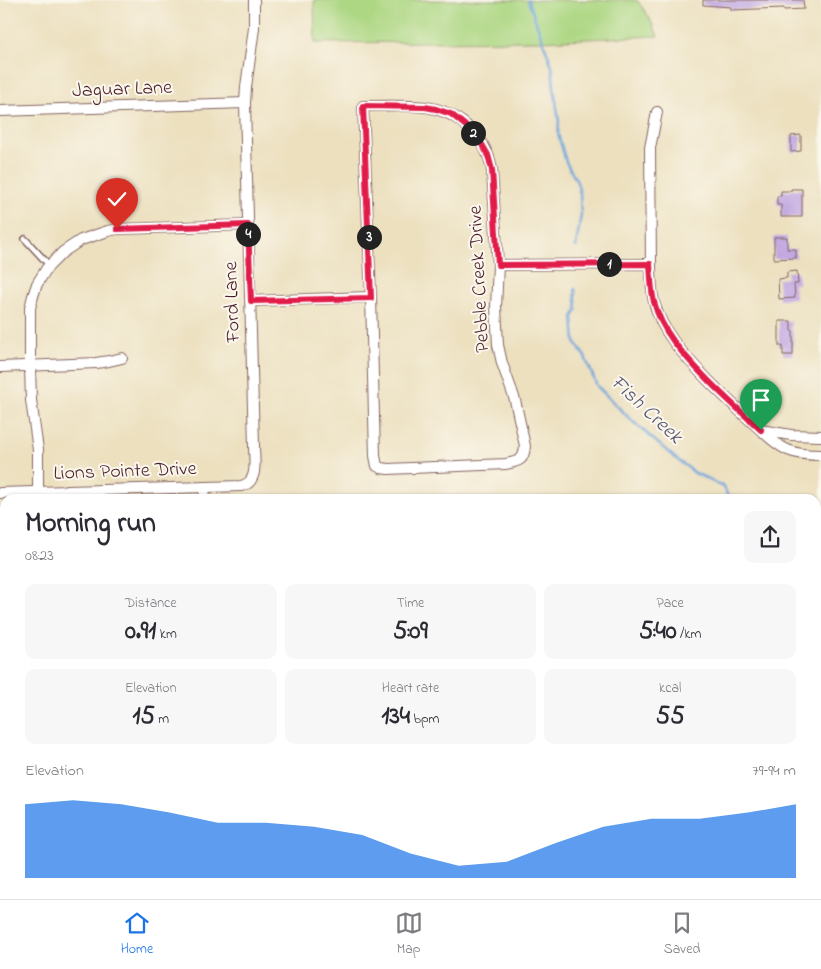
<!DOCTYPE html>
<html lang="en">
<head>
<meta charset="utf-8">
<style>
  :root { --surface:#fff; --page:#f7f7f7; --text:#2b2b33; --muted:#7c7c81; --line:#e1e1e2; --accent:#1a73e8 }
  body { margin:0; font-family:"Indie Flower",sans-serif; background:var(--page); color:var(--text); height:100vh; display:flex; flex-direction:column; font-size:19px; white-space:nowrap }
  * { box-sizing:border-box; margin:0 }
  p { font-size:16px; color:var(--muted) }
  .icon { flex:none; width:28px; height:28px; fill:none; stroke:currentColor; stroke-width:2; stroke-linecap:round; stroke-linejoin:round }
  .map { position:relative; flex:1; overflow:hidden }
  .drawer { position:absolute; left:0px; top:494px; width:821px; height:406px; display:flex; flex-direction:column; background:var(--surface); border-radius:15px 15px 0 0; box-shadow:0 1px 4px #0004 }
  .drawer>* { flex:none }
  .pin { position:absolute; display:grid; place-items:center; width:42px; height:42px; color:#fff; margin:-51px -21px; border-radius:50% 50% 50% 0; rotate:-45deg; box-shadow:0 0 5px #0007 }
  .pin .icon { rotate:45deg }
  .km { position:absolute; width:25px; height:25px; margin:-12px; border-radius:50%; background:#222; color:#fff; font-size:14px; line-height:25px; text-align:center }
  .round { display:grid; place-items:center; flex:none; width:52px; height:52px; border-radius:10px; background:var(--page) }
  .head { display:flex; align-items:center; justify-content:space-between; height:85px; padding:0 25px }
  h1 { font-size:28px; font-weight:700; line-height:38px }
  .stats { display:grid; grid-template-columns:repeat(3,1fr); gap:8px; height:85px; padding:5px 25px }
  .stats div { display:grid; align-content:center; border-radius:10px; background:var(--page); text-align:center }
  .stats b { font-size:25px; font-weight:700 }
  .stats small { font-size:14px; font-weight:400 }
  .stats p { font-size:14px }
  .chart { height:140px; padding:10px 25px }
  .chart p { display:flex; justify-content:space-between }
  .chart svg { width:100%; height:90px; margin-top:5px; fill:var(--accent); opacity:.7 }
  .menu { display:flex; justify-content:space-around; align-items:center; height:70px; border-top:1px solid var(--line); background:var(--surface); font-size:14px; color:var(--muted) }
  .menu a { display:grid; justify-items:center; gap:2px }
  .menu .selected { color:var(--accent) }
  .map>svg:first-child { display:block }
</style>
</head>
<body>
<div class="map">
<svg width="821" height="899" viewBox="0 0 821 899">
  <rect width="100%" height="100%" fill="#fbf7ec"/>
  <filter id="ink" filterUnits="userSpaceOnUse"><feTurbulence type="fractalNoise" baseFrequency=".02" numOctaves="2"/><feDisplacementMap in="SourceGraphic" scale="10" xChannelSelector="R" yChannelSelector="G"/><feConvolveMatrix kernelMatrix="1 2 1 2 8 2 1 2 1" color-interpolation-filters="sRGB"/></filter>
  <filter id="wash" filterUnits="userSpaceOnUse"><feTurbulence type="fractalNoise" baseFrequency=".0096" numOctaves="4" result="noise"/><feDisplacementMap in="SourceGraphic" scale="20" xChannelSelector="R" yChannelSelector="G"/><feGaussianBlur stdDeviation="1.12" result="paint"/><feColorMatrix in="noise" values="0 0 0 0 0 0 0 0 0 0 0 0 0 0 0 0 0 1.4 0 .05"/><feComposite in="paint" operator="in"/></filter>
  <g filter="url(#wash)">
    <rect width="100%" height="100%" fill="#ece0bf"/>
    <path fill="#add783" stroke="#7c7b57" d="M314,0H637L649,17L658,36L539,41L315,43Z"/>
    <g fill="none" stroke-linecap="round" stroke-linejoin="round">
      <g stroke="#6ba3da" stroke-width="2.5">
        <path d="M528,0L552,66L554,88L559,121L558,134L566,162L577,182L580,194L581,214L576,247"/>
        <path d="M575,289L577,310L573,317L575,342L585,357L597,386L631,420L675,458L695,473L724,487L729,499"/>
        <path d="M816,585L821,586"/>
      </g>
    </g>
    <g id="blocks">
      <g fill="#bfa5e1">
        <path d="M703,0H803L804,9L784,10V8L731,10V7L703,5Z"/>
        <path d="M801,135V151L791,152V136Z"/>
        <path d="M791,189H802V217H781V205H777V196H781V191H791Z"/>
        <path d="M774,237H787V249H796V258L774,259Z"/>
        <path d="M797,271L798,284H794L795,298L779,299L778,279L787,278V272Z"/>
        <path d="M779,321H791V331H793V355H783V346H779Z"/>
      </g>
    </g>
  </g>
  <g filter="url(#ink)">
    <use href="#blocks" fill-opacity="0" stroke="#83635f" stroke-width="1"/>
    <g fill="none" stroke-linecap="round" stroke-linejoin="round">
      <g stroke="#83635f" stroke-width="8">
        <path id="lane" d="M25,239L49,265"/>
      </g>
      <g stroke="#83635f" stroke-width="12">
        <g id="street">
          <path d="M363,106C384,106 405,105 426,107C452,110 478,130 488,155C490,160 491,165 492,170L498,265L496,307L498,345L502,363L515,400L525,446C524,461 519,461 506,464L388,469L381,468L377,466L375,456L371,297Z"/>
          <path d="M0,111L245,103"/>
          <path d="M657,112L650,148L651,264C651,277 651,290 654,302C662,332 682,353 703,375C721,394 741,412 761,430"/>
          <path d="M498,265L651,264"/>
          <path d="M251,301L371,297"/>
          <path d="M0,367L96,363L109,361L122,358"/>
          <path d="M821,436L791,435L761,430C782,450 791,455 821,455"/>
          <path d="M204,487L205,499"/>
          <path d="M38,492V450L31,400L30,367V308L33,296L37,284L47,268L63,252L81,240L108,231L117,229L248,225"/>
          <path d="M0,493L241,486C259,483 254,460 254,446L245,103L246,87L254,28V0"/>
          <path d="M217,895V899"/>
          <path d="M342,895V899"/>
          <path d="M465,895V899"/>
          <path d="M579,895L580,899"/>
          <path d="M697,895V899"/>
        </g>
      </g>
      <use href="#lane" stroke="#fff" stroke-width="5"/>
      <use href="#street" stroke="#fff" stroke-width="10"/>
    </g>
  </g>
  <g fill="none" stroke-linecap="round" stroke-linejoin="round" filter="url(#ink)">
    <g stroke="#fff" stroke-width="10">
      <path id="route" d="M117,229L248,225L251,301L371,298L363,106L425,107L436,109L451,114L467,127L480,141L488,155L492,170L498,265L650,264C651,277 651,290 654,302C662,332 682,353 703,375C721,394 741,412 761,430"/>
    </g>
    <use href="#route" stroke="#e11d48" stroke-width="6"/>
  </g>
  <g text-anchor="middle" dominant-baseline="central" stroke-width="4" stroke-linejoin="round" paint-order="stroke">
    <g font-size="20" fill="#4a1f2b" stroke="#fbf7ec">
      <text transform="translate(122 90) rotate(-2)">Jaguar Lane</text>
      <text transform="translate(480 279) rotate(-93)">Pebble Creek Drive</text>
      <text transform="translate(233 302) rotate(-92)">Ford Lane</text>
      <text transform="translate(125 472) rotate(-2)">Lions Pointe Drive</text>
    </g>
    <g font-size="21" font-style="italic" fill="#575471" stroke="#fbf7ec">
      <text transform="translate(646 410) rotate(43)">Fish Creek</text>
    </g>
  </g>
</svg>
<div class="pin" style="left:761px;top:430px;background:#1e9e55"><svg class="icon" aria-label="arrive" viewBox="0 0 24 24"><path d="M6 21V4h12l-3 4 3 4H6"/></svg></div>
<div class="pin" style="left:117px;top:229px;background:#d93025"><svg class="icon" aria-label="check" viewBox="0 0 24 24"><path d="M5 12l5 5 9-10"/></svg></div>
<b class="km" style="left:609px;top:264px">1</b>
<b class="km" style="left:473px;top:133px">2</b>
<b class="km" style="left:369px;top:237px">3</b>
<b class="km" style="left:248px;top:234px">4</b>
<section class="drawer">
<div class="head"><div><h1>Morning run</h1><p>08:23</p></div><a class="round"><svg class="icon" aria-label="share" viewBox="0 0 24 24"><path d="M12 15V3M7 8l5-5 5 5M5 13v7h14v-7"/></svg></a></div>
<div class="stats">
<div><p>Distance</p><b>0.91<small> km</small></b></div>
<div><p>Time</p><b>5:09</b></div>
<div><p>Pace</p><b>5:40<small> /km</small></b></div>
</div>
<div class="stats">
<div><p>Elevation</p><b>15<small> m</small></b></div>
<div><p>Heart rate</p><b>134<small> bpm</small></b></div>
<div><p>kcal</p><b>55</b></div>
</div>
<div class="chart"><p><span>Elevation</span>79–94 m</p>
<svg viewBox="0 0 160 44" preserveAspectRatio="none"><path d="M0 44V8L10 6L20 8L30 12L40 17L50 17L60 19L70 23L80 32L90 38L100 36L110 27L120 19L130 15L140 15L150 12L160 8V44z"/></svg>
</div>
</section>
</div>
<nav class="menu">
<a class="selected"><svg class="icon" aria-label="home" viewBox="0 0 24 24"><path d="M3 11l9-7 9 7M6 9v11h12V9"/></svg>Home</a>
<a><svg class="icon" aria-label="map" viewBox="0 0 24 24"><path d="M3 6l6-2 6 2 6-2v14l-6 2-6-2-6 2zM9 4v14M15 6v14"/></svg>Map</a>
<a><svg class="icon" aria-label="saved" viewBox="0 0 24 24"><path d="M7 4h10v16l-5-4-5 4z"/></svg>Saved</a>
</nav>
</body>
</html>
